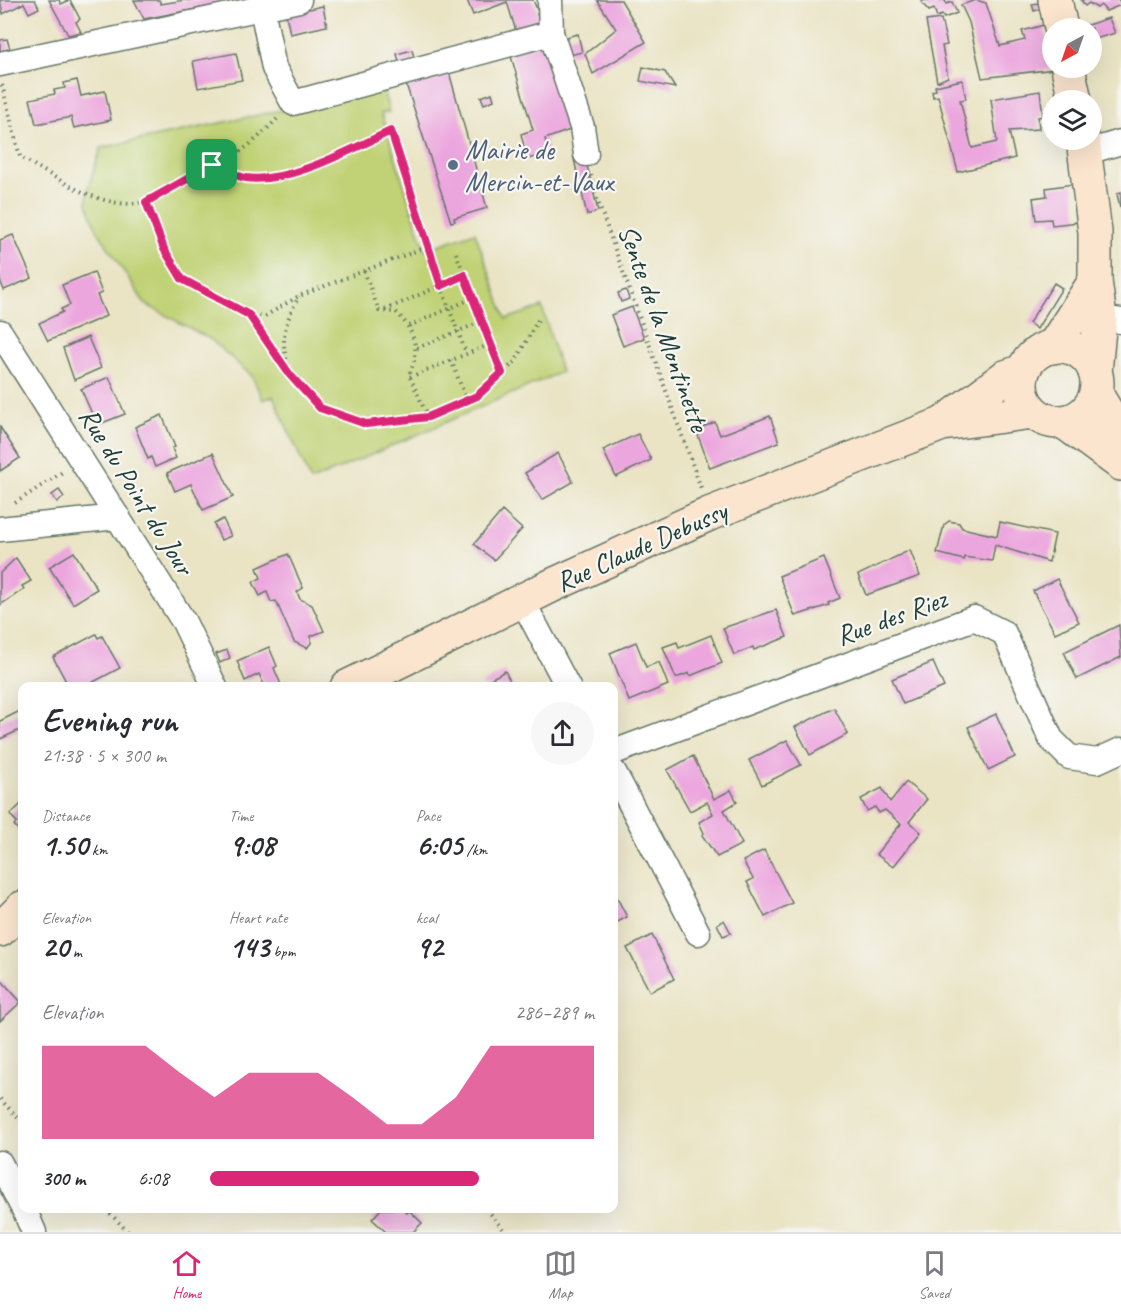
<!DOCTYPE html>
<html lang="en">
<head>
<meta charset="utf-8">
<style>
  :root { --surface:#fff; --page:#f7f7f7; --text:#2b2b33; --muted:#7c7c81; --line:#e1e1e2; --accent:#db2777 }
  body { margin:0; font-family:Caveat,sans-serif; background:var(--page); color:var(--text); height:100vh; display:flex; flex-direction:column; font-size:22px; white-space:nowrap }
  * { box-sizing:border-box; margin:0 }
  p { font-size:20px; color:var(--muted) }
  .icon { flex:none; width:33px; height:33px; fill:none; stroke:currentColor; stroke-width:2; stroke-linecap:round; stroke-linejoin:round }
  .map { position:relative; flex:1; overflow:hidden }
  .drawer { position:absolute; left:18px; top:682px; width:600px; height:531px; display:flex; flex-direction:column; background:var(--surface); border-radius:12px; box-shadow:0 6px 24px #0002 }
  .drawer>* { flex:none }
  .needle { width:39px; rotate:220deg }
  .buttons { position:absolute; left:1042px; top:18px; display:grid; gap:12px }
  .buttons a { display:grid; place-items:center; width:60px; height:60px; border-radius:50%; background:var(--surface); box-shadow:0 6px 24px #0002; font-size:30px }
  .pin { position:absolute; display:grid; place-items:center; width:51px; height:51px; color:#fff; margin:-26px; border-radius:12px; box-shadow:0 3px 9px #0006 }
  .round { display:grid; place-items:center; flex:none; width:63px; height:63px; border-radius:32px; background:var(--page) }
  .head { display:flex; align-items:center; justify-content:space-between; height:102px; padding:0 24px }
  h1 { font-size:33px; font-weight:700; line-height:45px }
  .figures { display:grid; grid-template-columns:repeat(3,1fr); gap:9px; height:102px; padding:6px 24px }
  .figures div { display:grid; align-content:center }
  .figures b { font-size:30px; font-weight:700 }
  .figures small { font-size:16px; font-weight:400 }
  .figures p { font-size:16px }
  .chart { height:168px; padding:12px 24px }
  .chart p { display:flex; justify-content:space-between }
  .chart svg { width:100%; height:108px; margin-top:6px; fill:var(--accent); opacity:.7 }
  ul { padding:0 24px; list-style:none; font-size:20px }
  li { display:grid; grid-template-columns:96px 72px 1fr; align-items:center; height:45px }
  li i { height:15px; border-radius:8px; background:var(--accent) }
  .dock { display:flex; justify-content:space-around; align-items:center; height:84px; border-top:2px solid var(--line); background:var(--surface); font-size:16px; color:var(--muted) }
  .dock a { display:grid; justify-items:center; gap:3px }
  .dock .selected { color:var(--accent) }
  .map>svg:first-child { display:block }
</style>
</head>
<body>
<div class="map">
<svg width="1121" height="1232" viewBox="0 0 1121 1232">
  <rect width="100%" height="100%" fill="#f6f6f2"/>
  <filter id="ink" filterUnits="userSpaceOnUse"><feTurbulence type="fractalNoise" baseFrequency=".0167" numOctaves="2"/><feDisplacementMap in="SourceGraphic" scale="12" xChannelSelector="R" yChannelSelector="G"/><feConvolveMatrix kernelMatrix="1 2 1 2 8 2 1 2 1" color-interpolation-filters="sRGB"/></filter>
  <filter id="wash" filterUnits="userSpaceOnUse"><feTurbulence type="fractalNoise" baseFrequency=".008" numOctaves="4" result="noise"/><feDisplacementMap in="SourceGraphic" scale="24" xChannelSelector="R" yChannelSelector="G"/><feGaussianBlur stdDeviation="1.35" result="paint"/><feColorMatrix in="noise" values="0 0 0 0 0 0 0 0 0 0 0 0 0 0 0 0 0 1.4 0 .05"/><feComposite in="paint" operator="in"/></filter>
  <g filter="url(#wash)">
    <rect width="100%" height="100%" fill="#eae4c5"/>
    <path fill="#c0d275" stroke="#708854" stroke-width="1.5" d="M383,89L389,112L381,113L425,250L475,232L506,319L542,307L561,372L311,481L273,396L263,400L252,376L210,339L145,304L97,230L87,203L88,188L101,148Z"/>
    <g id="blocks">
      <g fill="#eca6de">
        <path d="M0,0H35L39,8L29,13L24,3L3,14Z"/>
        <path d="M49,0H59L61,4L70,0L80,19L76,22L81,32L68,35Z"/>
        <path d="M134,0H159L161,4L185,0L237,1L144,19Z"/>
        <path d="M467,0H533L539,14H537L539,22L543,24L516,31L507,2L473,15Z"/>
        <path d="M597,0H621L646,42L593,74L585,54L616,29Z"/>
        <path d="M925,0H945L946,4L952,2L957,13L944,18L942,15L937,17L934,9L929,11L921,2Z"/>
        <path d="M976,0L986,3L1000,46L1025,40L1022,31L1044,25L1054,69L982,78L969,22L961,5Z"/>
        <path d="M1081,0H1119L1121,5L1106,11L1101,5L1097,8L1089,3L1085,6Z"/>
        <path d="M1038,3L1040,9L1034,11L1032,4Z"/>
        <path d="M323,6L327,26L290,34L286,14Z"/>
        <path d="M1109,18L1115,33L1092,40V28H1078Z"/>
        <path d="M941,19L947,45L942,46L948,77L937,82L926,21Z"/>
        <path d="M578,34L582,52L570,55L566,37Z"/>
        <path d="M7,39L10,49L0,51V40Z"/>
        <path d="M545,42L570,130L545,139L548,154L527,159L521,134L533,130L510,53Z"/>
        <path d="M412,50L415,61L400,65L397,54Z"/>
        <path d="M236,53L242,80L198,88L193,61Z"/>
        <path d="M643,67L665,72L675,88L640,81Z"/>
        <path d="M449,72L487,208L454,218L455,221L451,222L406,84Z"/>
        <path d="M77,80L81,96L105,91L111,120L74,128L71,117L36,124L30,99L55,94L54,90L65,88L64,83Z"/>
        <path d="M962,80L966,99L960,100L972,148L997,142L991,99L1040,91L1043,116L1038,117L1039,129L1009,131L1015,158L958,172L938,96L933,97L932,91L936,90L935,86Z"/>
        <path d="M492,93L494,100L484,104L481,97Z"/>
        <path d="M584,153L598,211L587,215L573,155Z"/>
        <path d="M1073,184L1078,222L1052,225L1051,219L1036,220L1033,198L1047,196L1046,188Z"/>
        <path d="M1121,192V207H1120L1117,194Z"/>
        <path d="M13,235L32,278L4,290L0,280V240Z"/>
        <path d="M94,272L102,293L97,295L106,316L48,341L39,323L63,312L61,309L70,305L62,285Z"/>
        <path d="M1054,283L1062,288L1037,329L1029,323Z"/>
        <path d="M626,290L629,299L621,302L618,293Z"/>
        <path d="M632,307L644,338L623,346L611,315Z"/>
        <path d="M88,337L101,368L74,380L63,348Z"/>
        <path d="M109,377L125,414L97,425L81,389Z"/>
        <path d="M162,415L175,447L172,448L176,458L155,467L151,457L148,459L135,427Z"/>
        <path d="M770,416L779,442L710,468L696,430L715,422L720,435Z"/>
        <path d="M0,427L20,458L0,471Z"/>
        <path d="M638,434L651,460L616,477L603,450Z"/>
        <path d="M213,453L233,497L203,510L191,484L175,491L167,473Z"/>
        <path d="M558,453L573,482L542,500L525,473Z"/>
        <path d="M59,490L64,497L57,502L52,495Z"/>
        <path d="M502,511L522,529L494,560L474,544Z"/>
        <path d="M223,519L231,536L221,540L214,524Z"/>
        <path d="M949,521L959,523L962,528L997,536L1000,522L1055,534L1049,562L995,545L992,561L964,557V560L937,553L944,525Z"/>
        <path d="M910,550L920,576L866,595L858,575Z"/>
        <path d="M74,552L97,589L73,604L49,567Z"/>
        <path d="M288,554L303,588L297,592L300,599L312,605L324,631L311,636V643L307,648L294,642L276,601L271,602L267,592L260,596L253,582L261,578L257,568Z"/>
        <path d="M16,558L31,581L22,586L24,589L0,605V573Z"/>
        <path d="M824,558L840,598L828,603L829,605L795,616L779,576Z"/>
        <path d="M1057,579L1079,622L1055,633L1033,591Z"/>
        <path d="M776,610L787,637L754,650L753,647L734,655L723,628Z"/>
        <path d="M1119,625L1121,657L1077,679L1064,652Z"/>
        <path d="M96,634L98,638L102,636L120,668L84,687H69L53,657Z"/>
        <path d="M711,635L722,663L690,676L689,673L676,678L663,647L677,642L679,648Z"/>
        <path d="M636,642L646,667L659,662L668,685L629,701L610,653Z"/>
        <path d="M269,647L277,666L274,668L282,687H265L259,674L245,681L237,661Z"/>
        <path d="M227,650L230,658L220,663L216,654Z"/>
        <path d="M933,662L944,687L903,704L892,679Z"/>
        <path d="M505,671L513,687H483L481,684Z"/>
        <path d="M834,708L848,734L810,755L795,727Z"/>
        <path d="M22,710V729L0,739V721Z"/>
        <path d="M996,714L1015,757L988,770L968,727Z"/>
        <path d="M787,740L801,765L762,785L749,760Z"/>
        <path d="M693,756L714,799L731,790L737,802L724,810L742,844L717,857L702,835L704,833L699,822L713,814L707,802L690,811L667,770Z"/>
        <path d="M906,782L927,799L909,822L921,832L893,867L876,854L901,824L885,810L879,813L875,807L867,811L861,799L882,788L890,802Z"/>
        <path d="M22,803V834L14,825L17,822L10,815Z"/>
        <path d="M764,850L792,903L765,917L747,882L753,879L743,861Z"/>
        <path d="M614,892L627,917L614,924Z"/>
        <path d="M724,920L731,933L723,936L717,924Z"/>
        <path d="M652,935L674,979L650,992L627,948Z"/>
        <path d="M2,981L21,1002L0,1021V983Z"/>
        <path d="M381,1209H403L407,1213L410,1211L422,1223L413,1232H386L372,1219Z"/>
      </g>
    </g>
  </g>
  <g filter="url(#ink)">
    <use href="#blocks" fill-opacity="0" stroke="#667767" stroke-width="1.5"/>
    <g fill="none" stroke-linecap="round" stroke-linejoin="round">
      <g stroke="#667767" stroke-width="27">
        <g id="street">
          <path d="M550,0L551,33L582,127L586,154"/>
          <path d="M262,8L274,68L293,103L551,33"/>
          <path d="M0,64L299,0"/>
          <path d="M1084,153L1121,142"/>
          <path d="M1100,318L1121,321"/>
          <path d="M0,332L184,622L215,687"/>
          <path d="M0,529L118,517"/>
          <path d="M522,600L568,687"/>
          <path d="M614,752L974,618L1004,633L1051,739L1069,757L1097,761L1121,750"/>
          <path d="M614,772L698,933"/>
          <path d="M0,1163L22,1206"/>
          <path d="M24,1209L34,1232"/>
        </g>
      </g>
      <g stroke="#667767" stroke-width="36">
        <g id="secondary">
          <path d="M1055,0L1061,28"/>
          <path d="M1068,68L1075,100"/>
          <path d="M1083,140L1095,232V281L1100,318L1095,372"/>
          <circle cx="1059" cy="384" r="38"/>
          <path d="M1053,347L1095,281"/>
          <path d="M1096,394L1114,424L1121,443"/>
          <path d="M945,422L1005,377L1023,371"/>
          <path d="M1064,422L1121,464"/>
          <path d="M347,687L553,585L709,514L942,424L1033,412"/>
          <path d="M0,930L22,908"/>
        </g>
      </g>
      <g stroke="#667767" stroke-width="4" stroke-dasharray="1.5 4.5" stroke-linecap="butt">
        <path d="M2,85L20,157C55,176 104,214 147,201C168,195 188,179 207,168C213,164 221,162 228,159C246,150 263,133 277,119"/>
        <path d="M212,165C223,169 235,176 246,178C290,184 351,149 391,131L426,247L299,296L265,316L250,315"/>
        <path d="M591,175L594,191L701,488"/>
        <path d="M146,202L164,249L182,279L249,315L290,375L320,407L366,424L428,417L477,396L515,362L540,316"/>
        <path d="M426,247L466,353"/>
        <path d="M456,253L502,373"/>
        <path d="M364,271L379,311L396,312C415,331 421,350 409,375L428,417"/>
        <path d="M385,310L464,275"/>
        <path d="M409,326L473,298"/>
        <path d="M417,348L483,321"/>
        <path d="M451,360L467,401"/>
        <path d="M289,371C280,338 283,327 299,296"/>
        <path d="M410,377L491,344"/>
        <path d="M15,503L64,471"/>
        <path d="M0,1099L22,1122"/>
        <path d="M106,1209L128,1232"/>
        <path d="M487,1209L505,1232"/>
      </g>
      <use href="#street" stroke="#fff" stroke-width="24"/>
      <use href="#secondary" stroke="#fbe5cf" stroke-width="33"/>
    </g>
  </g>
  <g fill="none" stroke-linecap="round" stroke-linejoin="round" filter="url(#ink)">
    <g stroke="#fff" stroke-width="12">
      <path id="route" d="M391,131L441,286L464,275L502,373L477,396L428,417L366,424L320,408L290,375L249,315L182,279L164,249L146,202L212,165C223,169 235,176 246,178C290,184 351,149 391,131Z"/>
    </g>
    <use href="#route" stroke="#db2777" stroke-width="8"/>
  </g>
  <circle fill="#5c6f8a" stroke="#f6f6f2" stroke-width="2" cx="453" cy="165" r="6"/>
  <g text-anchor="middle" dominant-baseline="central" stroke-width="4.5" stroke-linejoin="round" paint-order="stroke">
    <g font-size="28" fill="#4e5e75" stroke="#f6f6f2" text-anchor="start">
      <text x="465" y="149">Mairie de<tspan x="465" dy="32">Mercin-et-Vaux</tspan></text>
    </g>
    <g font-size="28" fill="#1f3d34" stroke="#f6f6f2">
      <text transform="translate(664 328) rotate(70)">Sente de la Montinette</text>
      <text transform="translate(137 491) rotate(58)">Rue du Point du Jour</text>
      <text transform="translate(641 546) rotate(-24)">Rue Claude Debussy</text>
      <text transform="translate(891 617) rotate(-20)">Rue des Riez</text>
    </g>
  </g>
</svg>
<div class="buttons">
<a><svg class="needle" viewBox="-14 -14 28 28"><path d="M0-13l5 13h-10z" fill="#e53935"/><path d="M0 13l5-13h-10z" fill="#7c7c81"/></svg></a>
<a><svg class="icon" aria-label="layers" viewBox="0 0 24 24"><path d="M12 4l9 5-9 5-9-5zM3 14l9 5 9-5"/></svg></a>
</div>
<div class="pin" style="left:212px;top:165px;background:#1e9e55"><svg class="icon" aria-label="arrive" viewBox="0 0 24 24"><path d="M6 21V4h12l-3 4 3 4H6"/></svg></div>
<section class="drawer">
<div class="head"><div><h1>Evening run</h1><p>21:38 · 5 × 300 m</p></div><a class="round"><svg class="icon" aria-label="share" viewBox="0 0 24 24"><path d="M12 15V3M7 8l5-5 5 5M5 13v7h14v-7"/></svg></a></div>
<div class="figures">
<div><p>Distance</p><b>1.50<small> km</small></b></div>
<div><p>Time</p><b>9:08</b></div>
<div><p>Pace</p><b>6:05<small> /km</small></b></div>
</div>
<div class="figures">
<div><p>Elevation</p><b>20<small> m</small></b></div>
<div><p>Heart rate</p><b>143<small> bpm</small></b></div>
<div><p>kcal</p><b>92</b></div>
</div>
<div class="chart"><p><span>Elevation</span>286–289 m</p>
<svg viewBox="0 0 160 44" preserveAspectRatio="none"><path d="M0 44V6L10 6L20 6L30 6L40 17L50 27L60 17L70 17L80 17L90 27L100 38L110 38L120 27L130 6L140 6L150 6L160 6V44z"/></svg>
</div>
<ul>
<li><b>300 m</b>6:08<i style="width:70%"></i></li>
</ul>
</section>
</div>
<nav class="dock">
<a class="selected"><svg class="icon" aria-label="home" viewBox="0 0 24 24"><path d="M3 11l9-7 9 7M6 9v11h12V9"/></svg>Home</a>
<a><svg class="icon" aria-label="map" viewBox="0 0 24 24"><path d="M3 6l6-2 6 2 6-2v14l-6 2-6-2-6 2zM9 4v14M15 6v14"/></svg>Map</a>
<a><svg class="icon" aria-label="saved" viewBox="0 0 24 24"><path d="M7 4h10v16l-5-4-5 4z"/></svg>Saved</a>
</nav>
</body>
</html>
